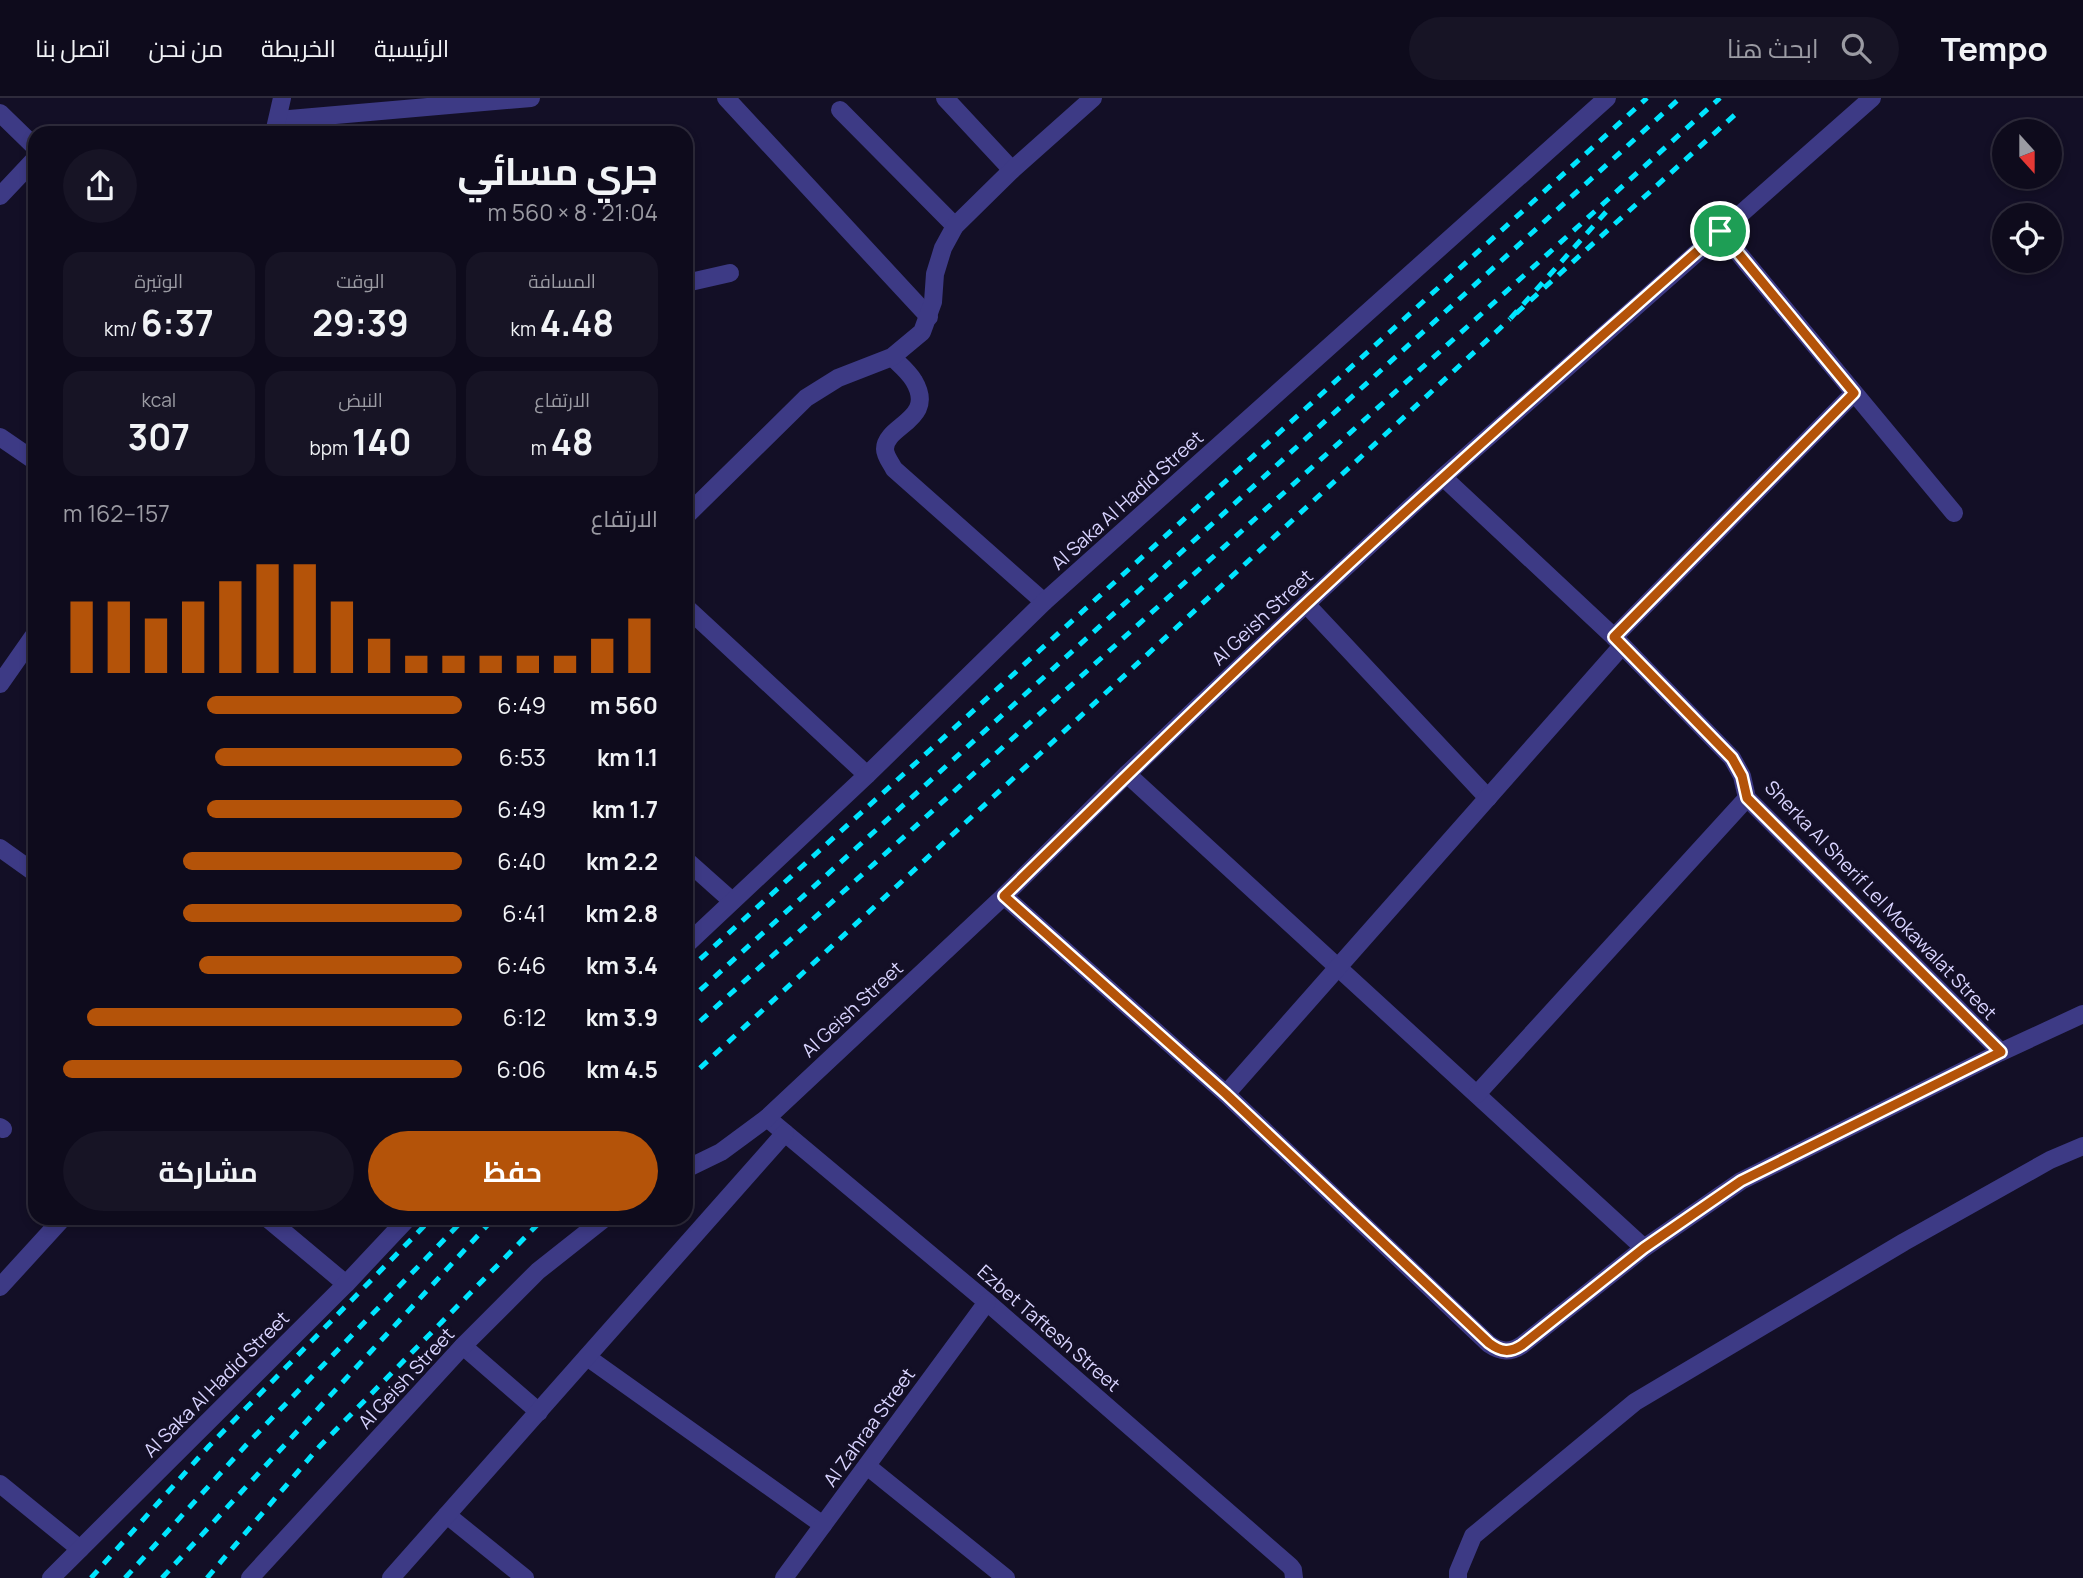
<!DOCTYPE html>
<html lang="ar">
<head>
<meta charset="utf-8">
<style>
  :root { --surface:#0e0b1c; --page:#171425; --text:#f1f3f6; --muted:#9b9ba3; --line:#2e2b3b; --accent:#b45309 }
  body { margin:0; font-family:Manrope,Cairo,sans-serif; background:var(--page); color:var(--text); direction:rtl; height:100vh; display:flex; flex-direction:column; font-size:26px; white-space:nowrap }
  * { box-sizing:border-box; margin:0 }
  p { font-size:23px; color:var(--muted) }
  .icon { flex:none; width:38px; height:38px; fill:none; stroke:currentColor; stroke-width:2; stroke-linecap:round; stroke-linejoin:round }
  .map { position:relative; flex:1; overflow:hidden; direction:ltr }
  .panel { position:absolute; left:28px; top:28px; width:665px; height:1099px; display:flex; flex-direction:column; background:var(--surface); border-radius:21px; box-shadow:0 4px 10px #0003,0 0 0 2px var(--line); direction:rtl }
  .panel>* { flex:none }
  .needle { width:46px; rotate:159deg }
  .fabs { position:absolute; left:1992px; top:21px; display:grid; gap:14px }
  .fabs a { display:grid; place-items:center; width:70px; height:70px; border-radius:50%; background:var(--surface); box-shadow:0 4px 10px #0003,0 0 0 2px var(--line); font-size:35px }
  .pin { position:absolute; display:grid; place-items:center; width:60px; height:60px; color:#fff; margin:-30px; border:4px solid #fff; border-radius:50%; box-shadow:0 2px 7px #0007 }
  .round { display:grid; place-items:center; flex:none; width:74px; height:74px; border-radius:37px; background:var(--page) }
  .head { display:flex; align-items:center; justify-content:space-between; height:119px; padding:0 35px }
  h1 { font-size:38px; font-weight:700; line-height:52px }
  .stats { display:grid; grid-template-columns:repeat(3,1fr); gap:10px; height:119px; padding:7px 35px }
  .stats div { display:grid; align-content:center; border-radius:18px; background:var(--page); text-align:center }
  .stats b { font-size:35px; font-weight:700 }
  .stats small { font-size:19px; font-weight:400 }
  .stats p { font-size:19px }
  .chart { height:196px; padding:14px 35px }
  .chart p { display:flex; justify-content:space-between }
  .chart svg { width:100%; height:126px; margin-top:7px; stroke:var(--accent); stroke-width:6 }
  .cta { display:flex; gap:14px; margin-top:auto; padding:14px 35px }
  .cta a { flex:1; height:80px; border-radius:42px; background:var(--accent); color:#fff; font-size:28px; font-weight:700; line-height:80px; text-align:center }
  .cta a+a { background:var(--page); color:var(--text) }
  ul { padding:0 35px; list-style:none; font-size:23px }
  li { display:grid; grid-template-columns:112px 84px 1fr; align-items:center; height:52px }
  li i { height:18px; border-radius:9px; background:var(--accent) }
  header { display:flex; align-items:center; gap:42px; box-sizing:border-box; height:98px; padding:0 35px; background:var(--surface); border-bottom:2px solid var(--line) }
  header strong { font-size:33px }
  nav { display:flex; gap:38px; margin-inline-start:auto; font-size:24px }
  .search { width:490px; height:63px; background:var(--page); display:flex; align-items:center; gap:18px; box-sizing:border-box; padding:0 24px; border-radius:38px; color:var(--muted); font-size:26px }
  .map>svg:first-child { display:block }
</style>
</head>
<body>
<header>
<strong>Tempo</strong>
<div class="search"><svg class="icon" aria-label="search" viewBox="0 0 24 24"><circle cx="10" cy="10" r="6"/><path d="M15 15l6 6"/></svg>ابحث هنا</div>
<nav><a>الرئيسية</a><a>الخريطة</a><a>من نحن</a><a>اتصل بنا</a></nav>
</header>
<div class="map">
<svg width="2083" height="1480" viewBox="0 0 2083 1480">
  <rect width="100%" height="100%" fill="#130f26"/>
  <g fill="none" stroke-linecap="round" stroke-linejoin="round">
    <g stroke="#3d3a85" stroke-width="18">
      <path d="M726,0L929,219"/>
      <path d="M945,0L1012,72"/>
      <path d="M840,12L955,128"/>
      <path d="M0,15L35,49"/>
      <path d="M278,22L531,0"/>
      <path d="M274,35L282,0"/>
      <path d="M0,98L35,61"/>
      <path d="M1720,133L1954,415"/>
      <path d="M686,185L730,175"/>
      <path d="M892,259C899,266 909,274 914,283C937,322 885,327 885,351C885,358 891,365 894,371L1044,504"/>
      <path d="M0,339L35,363"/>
      <path d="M1443,379L1614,539L1732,660L1742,678L1747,700L2001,954"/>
      <path d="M686,418L806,300L838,280L892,259L922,234L933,204L935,176L943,150L955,128L1012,72L1093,0"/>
      <path d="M1306,506L1488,700"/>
      <path d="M686,509L867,677"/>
      <path d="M1614,539L1854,295"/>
      <path d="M0,586L35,536"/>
      <path d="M1127,676L1644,1150"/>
      <path d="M0,750L35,775"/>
      <path d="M686,762L732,803"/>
      <path d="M1004,798L1226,996L1489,1246C1501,1254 1510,1255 1522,1247L1644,1150L1741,1083L2001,954L2083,916"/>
      <path d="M686,847L867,677L1044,504L1607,0"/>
      <path d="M1226,996L1622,548"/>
      <path d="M1477,996L1747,700"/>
      <path d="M767,1020L987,1204L1290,1468L1293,1472L1294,1480"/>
      <path d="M0,1029L3,1031"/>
      <path d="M686,1071L721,1054L767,1020L1004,798L1127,676L1306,506L1443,379L1872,0"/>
      <path d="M267,1120L346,1186"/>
      <path d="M0,1189L63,1120"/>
      <path d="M463,1248L539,1314"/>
      <path d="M587,1259L823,1427"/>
      <path d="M867,1368L1006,1480"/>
      <path d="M0,1386L80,1451"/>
      <path d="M447,1417L525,1480"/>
      <path d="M51,1480L346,1186L408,1120"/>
      <path d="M250,1480L463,1248L538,1173L605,1120"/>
      <path d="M391,1480L785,1035"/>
      <path d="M784,1480L987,1204"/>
      <path d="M1458,1480V1474L1473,1438L1635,1304L1904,1144L2050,1062L2083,1048"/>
    </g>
    <g stroke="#00e5ff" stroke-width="5" stroke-dasharray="10 9" stroke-linecap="butt">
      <path d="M1606,114L1510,221L1740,12"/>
      <path d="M686,874L1647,0"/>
      <path d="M686,905L1680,0"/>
      <path d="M686,936L1720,0"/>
      <path d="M686,983L1510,221"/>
      <path d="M91,1480L209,1348L432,1120"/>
      <path d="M125,1480L248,1345L465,1120"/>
      <path d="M162,1480L494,1120"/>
      <path d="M207,1480L319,1349L544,1120"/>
    </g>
  </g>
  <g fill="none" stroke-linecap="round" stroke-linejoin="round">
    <g stroke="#fff" stroke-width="14">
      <path id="route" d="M1720,133L1854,295L1614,539L1732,660L1742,678L1747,700L2001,954L1741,1083L1644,1150L1522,1247C1510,1255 1501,1254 1489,1245L1226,996L1004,798C1148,656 1293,515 1444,379C1535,296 1628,215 1720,133Z"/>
    </g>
    <use href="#route" stroke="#b45309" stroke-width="9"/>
  </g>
  <g text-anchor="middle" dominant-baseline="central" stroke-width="7" stroke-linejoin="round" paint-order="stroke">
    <g font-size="19" fill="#d9d4ff" stroke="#130f26">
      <text transform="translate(1127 402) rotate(-42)">Al Saka Al Hadid Street</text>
      <text transform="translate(1262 519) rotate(-43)">Al Geish Street</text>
      <text transform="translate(1881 802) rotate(46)">Sherka Al Sherif Lel Mokawalat Street</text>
      <text transform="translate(852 911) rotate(-43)">Al Geish Street</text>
      <text transform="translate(1049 1230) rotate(41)">Ezbet Taftesh Street</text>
      <text transform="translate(406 1280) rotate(-47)">Al Geish Street</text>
      <text transform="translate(216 1286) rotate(-45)">Al Saka Al Hadid Street</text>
      <text transform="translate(869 1329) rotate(-54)">Al Zahraa Street</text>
    </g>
  </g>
</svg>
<div class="fabs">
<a><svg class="needle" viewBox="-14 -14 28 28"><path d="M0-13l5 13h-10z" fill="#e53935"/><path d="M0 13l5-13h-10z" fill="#9b9ba3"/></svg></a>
<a><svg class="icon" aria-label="locate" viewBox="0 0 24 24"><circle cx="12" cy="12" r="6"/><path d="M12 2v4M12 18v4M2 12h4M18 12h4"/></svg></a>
</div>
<div class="pin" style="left:1720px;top:133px;background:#1e9e55"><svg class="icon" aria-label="arrive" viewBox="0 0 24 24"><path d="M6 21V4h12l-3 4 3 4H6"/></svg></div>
<section class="panel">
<div class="head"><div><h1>جري مسائي</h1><p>21:04 · 8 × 560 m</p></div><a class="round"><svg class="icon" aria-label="share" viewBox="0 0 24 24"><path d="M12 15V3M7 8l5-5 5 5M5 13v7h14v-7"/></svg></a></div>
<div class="stats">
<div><p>المسافة</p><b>4.48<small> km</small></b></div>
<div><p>الوقت</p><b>29:39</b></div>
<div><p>الوتيرة</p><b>6:37<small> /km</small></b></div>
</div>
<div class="stats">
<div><p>الارتفاع</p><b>48<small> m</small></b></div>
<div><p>النبض</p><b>140<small> bpm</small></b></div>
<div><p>kcal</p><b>307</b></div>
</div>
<div class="chart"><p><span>الارتفاع</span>157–162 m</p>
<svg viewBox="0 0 160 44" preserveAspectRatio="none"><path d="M5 44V19M15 44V19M25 44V25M35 44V19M45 44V12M55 44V6M65 44V6M75 44V19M85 44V32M95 44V38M105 44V38M115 44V38M125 44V38M135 44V38M145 44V32M155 44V25"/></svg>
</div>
<ul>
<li><b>560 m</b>6:49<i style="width:64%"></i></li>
<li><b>1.1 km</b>6:53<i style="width:62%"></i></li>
<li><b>1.7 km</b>6:49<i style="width:64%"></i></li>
<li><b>2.2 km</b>6:40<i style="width:70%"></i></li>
<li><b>2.8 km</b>6:41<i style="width:70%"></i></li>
<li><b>3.4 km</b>6:46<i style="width:66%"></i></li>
<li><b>3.9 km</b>6:12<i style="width:94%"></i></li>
<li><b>4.5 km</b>6:06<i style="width:100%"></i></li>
</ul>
<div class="cta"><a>حفظ</a><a>مشاركة</a></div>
</section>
</div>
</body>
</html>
